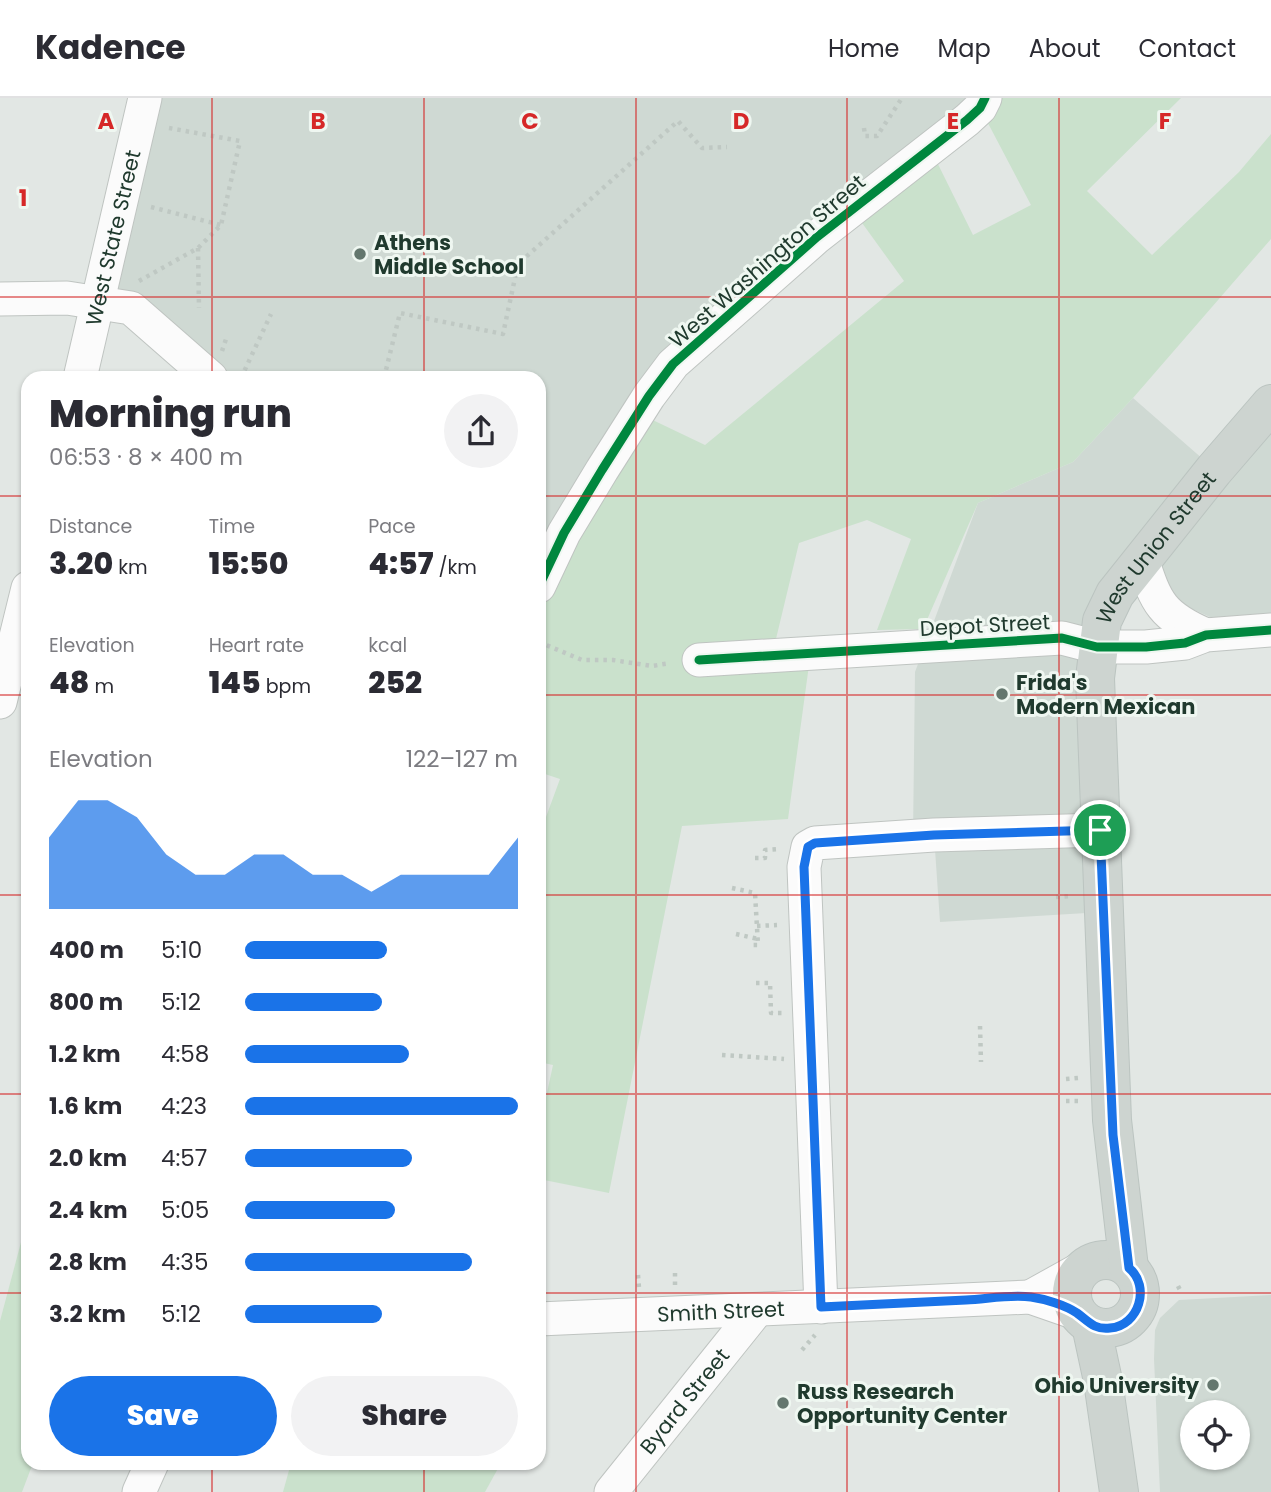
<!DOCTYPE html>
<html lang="en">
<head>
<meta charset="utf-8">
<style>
  :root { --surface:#fff; --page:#f2f2f3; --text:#2b2b33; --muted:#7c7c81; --line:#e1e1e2; --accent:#1a73e8 }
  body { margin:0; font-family:Poppins,sans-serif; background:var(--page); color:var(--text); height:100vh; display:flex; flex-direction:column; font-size:26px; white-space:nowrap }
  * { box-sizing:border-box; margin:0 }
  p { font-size:23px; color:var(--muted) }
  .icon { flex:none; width:38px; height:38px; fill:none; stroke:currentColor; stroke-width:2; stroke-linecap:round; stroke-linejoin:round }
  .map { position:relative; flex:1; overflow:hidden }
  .details { position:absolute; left:21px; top:273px; width:525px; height:1099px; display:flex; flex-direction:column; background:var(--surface); border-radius:21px; box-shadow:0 2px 5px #0004 }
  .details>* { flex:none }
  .fabs { position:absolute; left:1180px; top:1302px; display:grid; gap:14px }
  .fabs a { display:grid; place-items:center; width:70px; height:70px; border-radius:50%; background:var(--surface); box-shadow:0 2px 5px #0004; font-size:35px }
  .pin { position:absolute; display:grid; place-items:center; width:60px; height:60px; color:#fff; margin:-30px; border:4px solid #fff; border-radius:50%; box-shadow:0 2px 7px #0007 }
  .round { display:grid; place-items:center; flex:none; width:74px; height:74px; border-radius:37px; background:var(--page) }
  .summary { display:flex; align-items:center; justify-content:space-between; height:119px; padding:0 28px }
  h1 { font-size:38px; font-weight:800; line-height:52px }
  .stats { display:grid; grid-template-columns:repeat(3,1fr); gap:10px; height:119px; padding:7px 28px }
  .stats div { display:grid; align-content:center }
  .stats b { font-size:30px; font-weight:800 }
  .stats small { font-size:19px; font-weight:400 }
  .stats p { font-size:19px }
  .chart { height:196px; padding:14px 28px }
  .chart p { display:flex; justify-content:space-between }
  .chart svg { width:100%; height:126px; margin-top:7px; fill:var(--accent); opacity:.7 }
  .action { display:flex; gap:14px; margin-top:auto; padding:14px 28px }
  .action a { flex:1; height:80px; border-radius:42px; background:var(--accent); color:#fff; font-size:28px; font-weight:800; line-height:80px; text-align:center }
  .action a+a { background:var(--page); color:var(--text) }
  ul { padding:0 28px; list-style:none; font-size:23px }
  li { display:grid; grid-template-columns:112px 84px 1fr; align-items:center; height:52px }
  li i { height:18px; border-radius:9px; background:var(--accent) }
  header { display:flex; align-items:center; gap:42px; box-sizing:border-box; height:98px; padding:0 35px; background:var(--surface); border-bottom:2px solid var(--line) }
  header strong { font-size:33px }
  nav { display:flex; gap:38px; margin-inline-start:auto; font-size:24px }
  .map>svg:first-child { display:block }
</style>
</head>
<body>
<header>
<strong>Kadence</strong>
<nav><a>Home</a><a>Map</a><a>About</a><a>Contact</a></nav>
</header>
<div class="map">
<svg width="1271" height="1394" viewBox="0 0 1271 1394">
  <rect width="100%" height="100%" fill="#e2e7e4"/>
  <g fill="#cfd9d3" fill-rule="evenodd">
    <path d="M145,0H985L702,241L539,488V280H211L99,204Z"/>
    <path d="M1133,300L1212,369L1271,311V521L1210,519L1188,509L1175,498L1138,477L1097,549L1103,814L940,824L934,737L913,738L915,574L978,405L1073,364Z"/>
    <path d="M1271,1197V1394H1160L1154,1261L1155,1232L1160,1220L1179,1202ZM1237,1314V1360H1192V1314Z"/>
  </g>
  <g fill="#cae1cc">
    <path d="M985,0H1181L1087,93L1152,157L1239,74L1271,36V141L1133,300L1073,364L978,405L923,531L877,532L911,441L867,422L799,445L769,570L809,567L788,721L682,728L609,1095L539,1081V1032L553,967L539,964V738L560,681L539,674V488L638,315L705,347L904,183L852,111L930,50L973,137L1031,107L980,10Z"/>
    <path d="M28,1118V1365H33L22,1394H0V1223Z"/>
    <path d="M291,1365H501L485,1394H283Z"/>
  </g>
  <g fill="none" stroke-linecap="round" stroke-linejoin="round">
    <g stroke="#bfc4c1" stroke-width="35">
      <g id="minor">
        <path d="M0,201L67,200L131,210L211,280"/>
        <path id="s1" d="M80,280L145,0"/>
        <path d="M1142,461C1156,505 1162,518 1206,537"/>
        <path d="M539,488L564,435L602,372L649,298L673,266L817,139L967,22L980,10L985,0"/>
        <path d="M699,562L1062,540L1097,549H1146L1185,545L1206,537L1271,532"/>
        <path d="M0,604L28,490"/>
        <path d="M1030,1199L1084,1169"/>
        <path d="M821,1209L804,769L808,749L815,745L934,737L1100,732"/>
        <path id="s2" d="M539,1221L1030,1199L1079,1216"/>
        <path d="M139,1394L152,1365"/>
        <path id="s3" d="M611,1394L757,1212"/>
      </g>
    </g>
    <g stroke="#bbc4c0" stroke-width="40">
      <g id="major">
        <circle cx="1106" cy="1196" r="34"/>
        <path id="s4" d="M1129,1170L1112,1022L1095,580L1102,523L1115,496L1214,372L1271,306"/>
        <path d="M1091,1227L1103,1283L1119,1394"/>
      </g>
    </g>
    <g stroke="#bfc8c3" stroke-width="4.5" stroke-dasharray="3.5 5" stroke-linecap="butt">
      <path d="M864,30L865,38H877L902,0"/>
      <path d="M151,109L221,127"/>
      <path d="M198,150L199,210"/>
      <path d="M139,183L198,150L221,127L240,43L169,30"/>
      <path d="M222,253L227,238"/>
      <path d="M241,280L271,216"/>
      <path d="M384,280L400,215L503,236L518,166L678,23L702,50L727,49"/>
      <path d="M539,544L582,562H613L652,568L670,565"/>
      <path d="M24,683L28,684"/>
      <path d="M755,760H765V752L779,751"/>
      <path d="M732,790L755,795L758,847H752"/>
      <path d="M1056,799L1071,798"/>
      <path d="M757,828L777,827"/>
      <path d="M736,836L758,841"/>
      <path d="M756,885H770L771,915H782"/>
      <path d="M980,928L981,964"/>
      <path d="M722,957L784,961"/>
      <path d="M1066,981L1078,980"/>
      <path d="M1066,1003H1079"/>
      <path d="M675,1175V1189"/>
      <path d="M638,1177L639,1190"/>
      <path d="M1178,1188L1180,1192"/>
      <path d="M802,1252L815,1237"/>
    </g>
    <use href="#minor" stroke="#fbfbfb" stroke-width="33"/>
    <use href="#major" stroke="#cdd4d0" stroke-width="38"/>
    <g stroke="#eff7f1" stroke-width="13">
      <g id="cycleway">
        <path d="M539,488L564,435L602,372L649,298L673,266L817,139L967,22L980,10L985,0"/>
        <path d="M699,562L1062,540L1097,549H1146L1185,545L1206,537L1271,532"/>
        <path d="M821,1209L804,769L808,749L815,745L934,737L1100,732"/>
      </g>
    </g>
    <use href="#cycleway" stroke="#00873e" stroke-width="9"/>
  </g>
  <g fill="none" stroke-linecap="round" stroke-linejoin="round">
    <g stroke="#fff" stroke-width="14">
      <path id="route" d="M1100,732L1113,1037L1129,1170C1151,1188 1139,1228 1110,1230C1094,1232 1088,1223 1077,1215C1065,1207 1045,1201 1031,1199C1011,1196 987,1201 966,1202C918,1204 869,1207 821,1209L804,769L808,749L815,745L934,737Z"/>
    </g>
    <use href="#route" stroke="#1a73e8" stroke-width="9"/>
  </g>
  <path fill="none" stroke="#d62828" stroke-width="2" stroke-opacity="0.55" d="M212,0V280M424,0V280M636,0V1394M847,0V1394M1059,0V1394M0,199H1271M0,398H28M539,398H1271M0,597H28M539,597H1271M0,797H28M539,797H1271M0,996H28M539,996H1271M0,1195H28M539,1195H1271M212,1365V1394M424,1365V1394"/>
  <g fill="#64776e" stroke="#eff7f1" stroke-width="2.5">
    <circle cx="360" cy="156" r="7"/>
    <circle cx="1002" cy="596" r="7"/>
    <circle cx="1213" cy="1287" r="7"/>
    <circle cx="783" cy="1305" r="7"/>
  </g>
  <g text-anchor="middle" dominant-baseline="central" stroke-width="6" stroke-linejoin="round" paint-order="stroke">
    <g font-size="21" fill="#203a2e" stroke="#eff7f1">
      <text stroke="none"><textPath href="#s1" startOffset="144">West State Street</textPath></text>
      <text transform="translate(767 163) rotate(-41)">West Washington Street</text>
      <text stroke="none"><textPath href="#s4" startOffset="740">West Union Street</textPath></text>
      <text transform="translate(985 527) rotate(-3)">Depot Street</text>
      <text stroke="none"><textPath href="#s2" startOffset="182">Smith Street</textPath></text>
      <text stroke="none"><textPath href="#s3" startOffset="117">Byard Street</textPath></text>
    </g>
    <g font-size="21" font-weight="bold" fill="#203a2e" stroke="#eff7f1" text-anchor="start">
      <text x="374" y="144">Athens<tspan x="374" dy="24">Middle School</tspan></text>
      <text x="1016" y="584">Frida's<tspan x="1016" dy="24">Modern Mexican</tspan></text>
      <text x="1199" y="1287" text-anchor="end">Ohio University</text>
      <text x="797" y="1293">Russ Research<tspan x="797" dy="24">Opportunity Center</tspan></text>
    </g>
  </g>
  <g font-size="23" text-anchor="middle" font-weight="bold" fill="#d62828" stroke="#eff7f1" stroke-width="6" stroke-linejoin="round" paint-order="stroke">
    <text x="106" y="31">A</text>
    <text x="318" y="31">B</text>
    <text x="530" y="31">C</text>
    <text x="741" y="31">D</text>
    <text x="953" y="31">E</text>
    <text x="1165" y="31">F</text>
    <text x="23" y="108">1</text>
  </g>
</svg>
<div class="fabs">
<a><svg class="icon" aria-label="locate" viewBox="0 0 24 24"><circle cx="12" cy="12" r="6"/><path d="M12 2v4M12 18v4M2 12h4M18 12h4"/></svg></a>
</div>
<div class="pin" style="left:1100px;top:732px;background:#1e9e55"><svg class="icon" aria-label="arrive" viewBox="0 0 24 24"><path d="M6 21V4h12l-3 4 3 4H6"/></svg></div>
<section class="details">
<div class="summary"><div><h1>Morning run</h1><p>06:53 · 8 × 400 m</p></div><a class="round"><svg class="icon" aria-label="share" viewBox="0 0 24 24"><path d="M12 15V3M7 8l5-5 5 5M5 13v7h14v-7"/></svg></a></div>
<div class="stats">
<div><p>Distance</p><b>3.20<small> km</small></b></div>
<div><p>Time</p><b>15:50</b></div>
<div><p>Pace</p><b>4:57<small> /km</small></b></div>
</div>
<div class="stats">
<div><p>Elevation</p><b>48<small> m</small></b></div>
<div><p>Heart rate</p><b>145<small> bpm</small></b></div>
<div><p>kcal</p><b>252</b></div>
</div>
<div class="chart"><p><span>Elevation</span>122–127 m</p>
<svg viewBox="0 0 160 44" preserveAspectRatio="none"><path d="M0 44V19L10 6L20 6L30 12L40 25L50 32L60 32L70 25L80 25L90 32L100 32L110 38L120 32L130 32L140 32L150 32L160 19V44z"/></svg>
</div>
<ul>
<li><b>400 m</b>5:10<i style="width:52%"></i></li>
<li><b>800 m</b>5:12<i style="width:50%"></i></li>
<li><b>1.2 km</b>4:58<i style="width:60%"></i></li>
<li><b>1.6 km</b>4:23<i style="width:100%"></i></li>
<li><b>2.0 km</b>4:57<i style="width:61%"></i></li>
<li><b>2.4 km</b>5:05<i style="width:55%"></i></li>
<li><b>2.8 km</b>4:35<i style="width:83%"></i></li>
<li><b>3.2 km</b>5:12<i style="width:50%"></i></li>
</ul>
<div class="action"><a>Save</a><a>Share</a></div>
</section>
</div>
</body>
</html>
